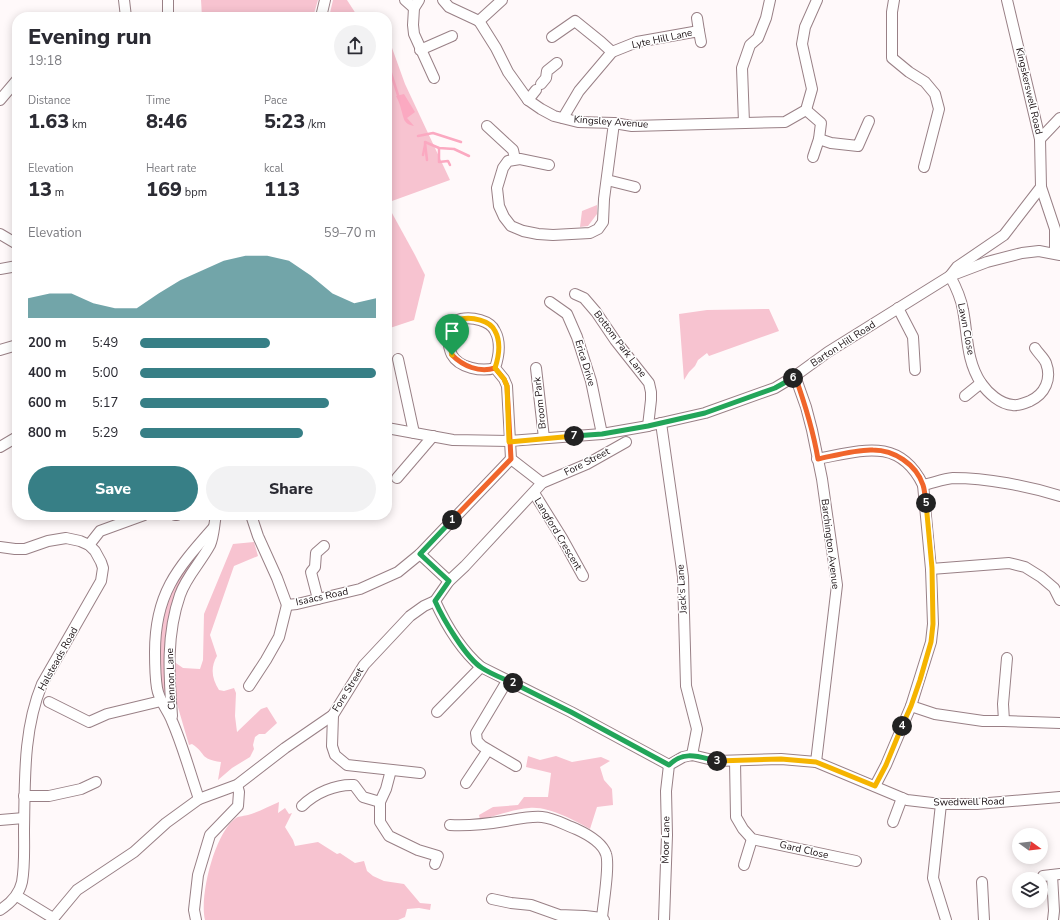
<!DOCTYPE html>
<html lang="en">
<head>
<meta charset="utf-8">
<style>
  :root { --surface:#fff; --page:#f2f2f3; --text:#2b2b33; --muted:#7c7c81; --accent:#377f86 }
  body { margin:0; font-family:"Nunito Sans",sans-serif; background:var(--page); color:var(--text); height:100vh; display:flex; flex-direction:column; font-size:15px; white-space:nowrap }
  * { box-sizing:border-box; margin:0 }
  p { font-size:13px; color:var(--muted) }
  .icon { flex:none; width:22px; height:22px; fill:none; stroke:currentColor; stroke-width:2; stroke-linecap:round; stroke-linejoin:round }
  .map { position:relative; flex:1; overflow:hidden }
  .drawer { position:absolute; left:12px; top:12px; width:380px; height:508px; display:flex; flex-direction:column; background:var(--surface); border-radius:16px; box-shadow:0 2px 10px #0003 }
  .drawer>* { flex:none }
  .needle { width:26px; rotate:105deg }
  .fabs { position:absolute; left:1012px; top:828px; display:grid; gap:8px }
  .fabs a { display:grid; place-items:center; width:36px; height:36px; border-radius:50%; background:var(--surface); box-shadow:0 2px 10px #0003; font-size:20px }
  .pin { position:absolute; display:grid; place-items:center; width:34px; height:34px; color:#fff; margin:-41px -17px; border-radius:50% 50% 50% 0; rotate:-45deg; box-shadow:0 0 4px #0007 }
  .pin .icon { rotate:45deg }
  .km { position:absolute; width:20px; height:20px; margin:-10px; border-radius:50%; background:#222; color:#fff; font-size:11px; line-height:20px; text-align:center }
  .round { display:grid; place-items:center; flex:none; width:42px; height:42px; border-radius:21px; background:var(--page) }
  .overview { display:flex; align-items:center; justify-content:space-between; height:68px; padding:0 16px }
  h1 { font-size:22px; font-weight:800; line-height:30px }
  .stats { display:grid; grid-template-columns:repeat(3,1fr); gap:6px; height:68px; padding:4px 16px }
  .stats div { display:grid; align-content:center }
  .stats b { font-size:20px; font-weight:800 }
  .stats small { font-size:11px; font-weight:400 }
  .stats p { font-size:11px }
  .chart { height:112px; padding:8px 16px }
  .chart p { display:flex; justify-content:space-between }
  .chart svg { width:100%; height:72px; margin-top:4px; fill:var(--accent); opacity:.7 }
  .button { display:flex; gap:8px; margin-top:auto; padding:8px 16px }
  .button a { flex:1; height:46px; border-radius:24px; background:var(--accent); color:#fff; font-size:16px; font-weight:800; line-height:46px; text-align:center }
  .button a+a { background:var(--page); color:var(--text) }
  ul { padding:0 16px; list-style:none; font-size:13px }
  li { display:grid; grid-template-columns:64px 48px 1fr; align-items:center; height:30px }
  li i { height:10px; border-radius:5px; background:var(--accent) }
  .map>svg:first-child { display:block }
</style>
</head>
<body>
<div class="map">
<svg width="1060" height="920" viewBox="0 0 1060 920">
  <rect width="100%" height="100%" fill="#fff9fa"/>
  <g fill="#f7c3d0">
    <path d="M201,0H318L313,17H202Z"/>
    <path d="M333,0H347L358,17H329Z"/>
    <path d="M387,34L405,84L450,180L392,201L387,191Z"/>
    <path d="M387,204L415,255L425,275L414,320L387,329Z"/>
    <path d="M597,205V214L588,226L580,227L582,211Z"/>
    <path d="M769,309L779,331L709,356L707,353L698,360L695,366L689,372L684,380L679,314L707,310Z"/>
    <path d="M214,527L176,611L172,720L157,689L162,601Z"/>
    <path d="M254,542L258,556L234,566L210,635L217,656C210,668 212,679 219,690L224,691L234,688L236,693L235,716L237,732L261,709L267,707L277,723L265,734H259L255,737L253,745L254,749L250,757L232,768L218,780L221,762C199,759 207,754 192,744L189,745L175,697L173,661L183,668L200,669L203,660L204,614L233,544Z"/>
    <path d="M528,756L540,760L556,756L572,762L601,757L610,761L600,767L604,780L612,789L613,805L597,807L590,829C573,820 549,806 529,808C514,809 495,816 480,820L479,815L493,807L518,805L524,797H548L551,773L526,767Z"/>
    <path d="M279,802L278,813L285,808L289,814L292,813L285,827L293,840L295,846L318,842L337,854L340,853L355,863L364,861L367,871L373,876L384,881L404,884L420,903L431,904L430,910L419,908L407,909L405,917L398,920H205C199,896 215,832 236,818C239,816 245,816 248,815C259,812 269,806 279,802Z"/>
  </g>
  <path fill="#fba9c1" d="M404,94L415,112L407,118L414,126C403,124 404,118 401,109C400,104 398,100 396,96Z"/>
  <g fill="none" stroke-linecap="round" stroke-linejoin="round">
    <g stroke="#fba9c1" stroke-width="2.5">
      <path d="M387,66L389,67L398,95"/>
      <path d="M418,136L433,133L461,142"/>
      <path d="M425,142L439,148L454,149L469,156"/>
      <path d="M425,143L427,160"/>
      <path d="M439,148V162L448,161L450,165"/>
      <path d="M423,155L425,145"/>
    </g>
    <g stroke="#998086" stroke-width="12">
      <g id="minor">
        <path d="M124,0L126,17"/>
        <path d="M168,0V17"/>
        <path d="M405,0L414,8"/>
        <path d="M419,0L414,8L413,25L414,34L434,78"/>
        <path d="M443,0L449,7L479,21"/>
        <path d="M894,0L892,12V58L909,72L925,82L935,94L939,109L924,167"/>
        <path d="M1007,0L1040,139L1041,187L1055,229V253"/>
        <path d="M321,17L325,0"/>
        <path d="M697,18L699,31"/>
        <path d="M479,21L496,48L508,72L528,100L541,109L554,116L578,122L614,123L632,126L785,122L806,110L812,89L802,44L805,27L817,0"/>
        <path d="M479,21L502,0"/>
        <path d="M552,37L575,21L601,42L612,52"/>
        <path d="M420,50L452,36"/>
        <path d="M541,84L546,78L547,71L557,63"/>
        <path d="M0,100L17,80"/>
        <path d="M528,100L536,90"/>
        <path d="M806,110L821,123L819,139L813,157"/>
        <path d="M563,118L579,91L612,52L637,42L699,31L701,42"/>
        <path d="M744,123L742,68L750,45L758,38L766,18L770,0"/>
        <path d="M487,126L513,150L515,159"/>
        <path d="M819,139L831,143L858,146L869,121"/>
        <path d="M1040,139L1060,118"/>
        <path d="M549,165L520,159L508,161L503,168L497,188L499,206L504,217L511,226L523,231L538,234L553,235L590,233L598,229L603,222L604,199L614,123"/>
        <path d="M607,180L635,187"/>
        <path d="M0,234L17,244"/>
        <path d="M0,269L17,266"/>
        <path d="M575,294L584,298L596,312L615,340L649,383L651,392V400L648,426"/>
        <path d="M550,302L567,314L577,337L591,381L602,434"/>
        <path d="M898,308L913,337L915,370"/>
        <path d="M1035,348C1038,353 1044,358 1046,363C1052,379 1045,394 1030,401C1025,403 1018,406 1013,405C1000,404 988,393 981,383C966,360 968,336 963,310C961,298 956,287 950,276L957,267L1004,235L1041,187"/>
        <path d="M0,350L17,345"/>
        <path d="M398,359L414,433"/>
        <path d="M495,368C482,372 459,368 452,355C448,348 448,338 447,330C450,326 456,320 461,319C472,317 490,320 495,331C501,342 499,356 495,368L504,379L507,386L511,459L542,483"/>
        <path d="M536,368L544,438"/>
        <path d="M795,376L806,407L812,430L822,479L837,585L816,762"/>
        <path d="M965,396L981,383"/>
        <path d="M661,423L683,577L686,686L697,729L692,755"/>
        <path d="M387,428L453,440L509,441L602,434L648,426L705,413L775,388L795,376L828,352L950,276L987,262L1022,253L1039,251L1060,255"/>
        <path d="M0,447L17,437"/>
        <path d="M817,459C861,451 899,436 923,485C933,483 943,479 953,478C987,478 1028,486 1060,496"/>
        <path d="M397,478L433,436"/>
        <path d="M534,493L562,538L583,576"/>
        <path d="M175,515H177"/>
        <path d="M251,515L258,536L277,578L287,605L297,604L360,589L398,572L420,554L511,459"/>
        <path d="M89,545L100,531L144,515"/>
        <path d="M0,547L15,549H25L48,541L66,538L80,541L89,545L95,551L101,562L103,568L101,581L42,684C23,730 25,780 24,830C24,847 25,865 22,882C19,895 11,903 0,910"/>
        <path d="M420,554L449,581"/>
        <path d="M931,569L1009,563L1025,567L1041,577L1054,588L1060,600"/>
        <path d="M318,599L311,572L315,567L316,553L324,546"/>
        <path d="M435,601C446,625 461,650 481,667L571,712L669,765"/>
        <path d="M507,681L476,733L477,741L482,746L516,766"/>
        <path d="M249,686L266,660L279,637L287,605"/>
        <path d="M49,702L89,722L107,714L161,701"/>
        <path d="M911,706L935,714L983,721H1004L1060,723"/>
        <path d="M437,712L481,667"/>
        <path d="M333,715L332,746L335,755L347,765L420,773"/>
        <path d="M172,716C169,675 166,635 180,595C186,577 201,562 210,545C214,536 214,524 216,515"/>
        <path d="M1004,721L1003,704L1007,658"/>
        <path d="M735,761L736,817L743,829L752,839L856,861"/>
        <path d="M391,770L386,789L380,802V822L389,836L418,850L438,856L435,864"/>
        <path d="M466,783L488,750"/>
        <path d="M875,786L886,765L911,706L931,642L933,624L931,569L923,485"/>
        <path d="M24,796H49L81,789L96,782"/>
        <path d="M199,799C190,773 183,746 172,721C168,710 159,701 157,688C155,676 155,664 155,652C155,593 177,569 214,527"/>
        <path d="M941,804L933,878L946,920"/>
        <path d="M302,806C315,793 336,784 354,785L363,797L380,802"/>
        <path d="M0,820L24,818"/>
        <path d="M893,822L902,798"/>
        <path d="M450,825C469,826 487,824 505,821C517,819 530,816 542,817C554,818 565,825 576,829C587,834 602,842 606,854C610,865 603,905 602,918"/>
        <path d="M744,865L752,839"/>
        <path d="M1052,875L1054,911L1053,920"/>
        <path d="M1043,876L1060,874"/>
        <path d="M982,882L984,920"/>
        <path d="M17,896L53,918"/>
        <path d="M492,899L511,903L531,905L559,915L585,916L602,918L604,920"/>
        <path d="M52,920L77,890L134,852L166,823L199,799L237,785L285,748L333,715L364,665L410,616L424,606L435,601L449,581L465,566L542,483L587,464L626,442"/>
        <path d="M196,920L194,910L198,875L210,835L238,806L239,792L237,785"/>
        <path d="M664,920L667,835L666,791L669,765L683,757L692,755L717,761L781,759L816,762L907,800L941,804H977L1060,797"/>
      </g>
    </g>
    <use href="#minor" stroke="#fff" stroke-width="10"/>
  </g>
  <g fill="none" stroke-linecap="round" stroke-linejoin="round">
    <g stroke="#fff" stroke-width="8">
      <path id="split-1" d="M452,355C463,366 479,373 495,368L504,379L507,386L511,459L452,520"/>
    </g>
    <g stroke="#fff" stroke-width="8">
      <path id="split-2" d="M452,520L420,554L449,581L435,601C443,619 466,658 482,668C491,674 502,678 513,683"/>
    </g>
    <g stroke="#fff" stroke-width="8">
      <path id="split-3" d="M513,683L571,712L669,765C684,750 699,757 717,761"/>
    </g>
    <g stroke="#fff" stroke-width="8">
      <path id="split-4" d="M717,761L781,759L816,762L875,786L886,765L902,726"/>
    </g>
    <g stroke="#fff" stroke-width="8">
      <path id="split-5" d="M902,726L911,706L920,680L931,642L933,624L932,568L926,503"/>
    </g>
    <g stroke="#fff" stroke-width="8">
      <path id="split-6" d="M793,378L795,376C805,404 813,430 818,459C833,456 858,449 873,450C894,450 916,464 923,485C925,491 925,498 926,503"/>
    </g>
    <g stroke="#fff" stroke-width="8">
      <path id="split-7" d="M574,436L602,434L648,426L705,413L775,388L793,378"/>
    </g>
    <g stroke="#fff" stroke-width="8">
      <path id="split-8" d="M452,355L447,330C450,326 456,320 461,319C472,317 490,320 495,331C501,342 499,356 495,368L504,379L507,386L509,442L574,436"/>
    </g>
    <use href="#split-1" stroke="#f0652b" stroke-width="5"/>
    <use href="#split-2" stroke="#22a559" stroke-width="5"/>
    <use href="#split-3" stroke="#22a559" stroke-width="5"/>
    <use href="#split-4" stroke="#f5b400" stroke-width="5"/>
    <use href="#split-5" stroke="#f5b400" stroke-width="5"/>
    <use href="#split-6" stroke="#f0652b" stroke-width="5"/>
    <use href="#split-7" stroke="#22a559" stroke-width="5"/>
    <use href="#split-8" stroke="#f5b400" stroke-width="5"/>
  </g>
  <g text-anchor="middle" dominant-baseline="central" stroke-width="3" stroke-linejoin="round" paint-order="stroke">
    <g font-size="10" fill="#1c1215" stroke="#fff">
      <text transform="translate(662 39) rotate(-12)">Lyte Hill Lane</text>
      <text transform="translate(1029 91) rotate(77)">Kingskerswell Road</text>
      <text transform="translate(611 122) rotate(4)">Kingsley Avenue</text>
      <text transform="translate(966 329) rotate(79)">Lawn Close</text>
      <text transform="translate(620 344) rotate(53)">Bottom Park Lane</text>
      <text transform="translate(843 344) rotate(-33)">Barton Hill Road</text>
      <text transform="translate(585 363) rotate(73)">Erica Drive</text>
      <text transform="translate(540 403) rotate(-96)">Broom Park</text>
      <text transform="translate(587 462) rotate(-27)">Fore Street</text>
      <text transform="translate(558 534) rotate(59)">Langford Crescent</text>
      <text transform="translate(830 544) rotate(83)">Barchington Avenue</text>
      <text transform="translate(682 589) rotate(-94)">Jack's Lane</text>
      <text transform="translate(322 597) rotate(-12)">Isaacs Road</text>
      <text transform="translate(58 659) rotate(-61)">Halsteads Road</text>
      <text transform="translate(171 679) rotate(-92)">Clennon Lane</text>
      <text transform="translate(348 690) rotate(-58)">Fore Street</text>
      <text transform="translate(969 802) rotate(-1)">Swedwell Road</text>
      <text transform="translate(666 840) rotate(-89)">Moor Lane</text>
      <text transform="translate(804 850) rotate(13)">Gard Close</text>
    </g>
  </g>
</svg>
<div class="fabs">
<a><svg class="needle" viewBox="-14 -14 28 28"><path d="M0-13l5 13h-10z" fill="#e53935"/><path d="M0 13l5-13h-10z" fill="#7c7c81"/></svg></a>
<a><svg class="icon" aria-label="layers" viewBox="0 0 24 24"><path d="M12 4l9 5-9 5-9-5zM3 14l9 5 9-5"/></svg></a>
</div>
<div class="pin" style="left:452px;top:355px;background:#1e9e55"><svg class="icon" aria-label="arrive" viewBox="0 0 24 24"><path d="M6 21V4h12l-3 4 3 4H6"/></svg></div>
<b class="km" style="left:452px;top:520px">1</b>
<b class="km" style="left:513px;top:683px">2</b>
<b class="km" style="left:717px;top:761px">3</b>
<b class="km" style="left:902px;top:726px">4</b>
<b class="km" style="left:926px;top:503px">5</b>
<b class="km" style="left:793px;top:378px">6</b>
<b class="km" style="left:574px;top:436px">7</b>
<section class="drawer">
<div class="overview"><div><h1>Evening run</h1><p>19:18</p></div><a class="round"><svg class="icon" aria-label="share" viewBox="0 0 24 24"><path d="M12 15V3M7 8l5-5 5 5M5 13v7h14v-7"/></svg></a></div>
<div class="stats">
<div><p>Distance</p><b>1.63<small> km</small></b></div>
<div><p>Time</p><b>8:46</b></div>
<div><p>Pace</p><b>5:23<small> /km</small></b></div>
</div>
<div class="stats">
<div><p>Elevation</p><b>13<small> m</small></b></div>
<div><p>Heart rate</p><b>169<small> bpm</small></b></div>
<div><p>kcal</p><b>113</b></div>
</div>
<div class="chart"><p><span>Elevation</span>59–70 m</p>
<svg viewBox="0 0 160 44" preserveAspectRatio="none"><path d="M0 44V32L10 29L20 29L30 35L40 38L50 38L60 29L70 21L80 15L90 9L100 6L110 6L120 9L130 18L140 29L150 35L160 32V44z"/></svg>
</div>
<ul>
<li><b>200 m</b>5:49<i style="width:55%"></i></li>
<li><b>400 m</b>5:00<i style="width:100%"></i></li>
<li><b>600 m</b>5:17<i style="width:80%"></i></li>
<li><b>800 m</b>5:29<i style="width:69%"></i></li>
</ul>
<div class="button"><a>Save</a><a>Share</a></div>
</section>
</div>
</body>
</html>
